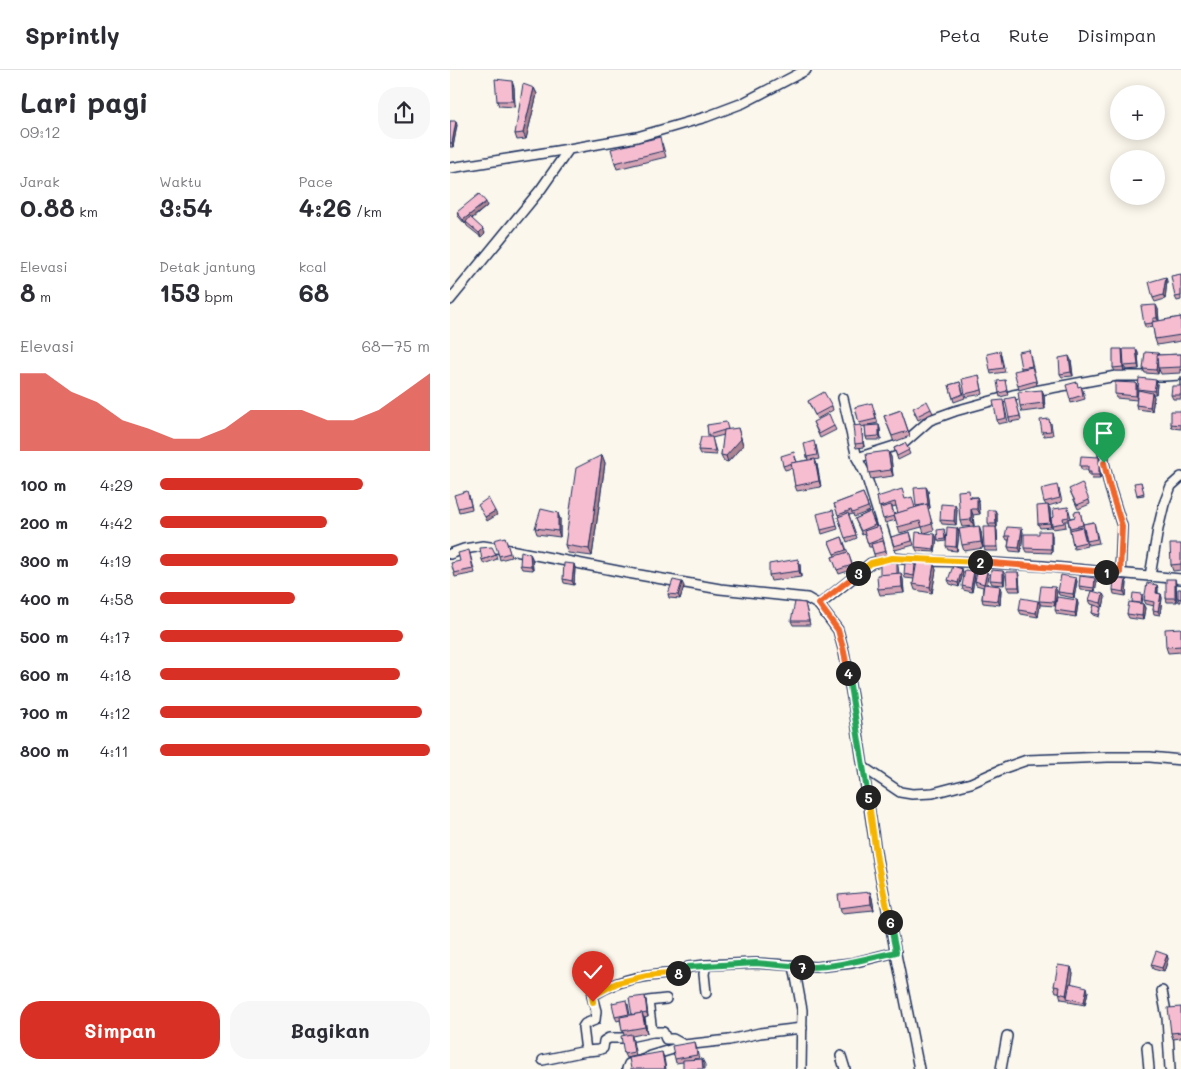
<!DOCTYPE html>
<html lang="id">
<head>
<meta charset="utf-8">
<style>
  :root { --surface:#fff; --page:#f7f7f7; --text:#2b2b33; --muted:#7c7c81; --line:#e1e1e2; --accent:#d93025 }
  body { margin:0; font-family:Mali,sans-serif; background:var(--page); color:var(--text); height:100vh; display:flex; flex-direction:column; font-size:19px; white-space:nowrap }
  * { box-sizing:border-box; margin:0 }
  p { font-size:16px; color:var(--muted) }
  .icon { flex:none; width:28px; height:28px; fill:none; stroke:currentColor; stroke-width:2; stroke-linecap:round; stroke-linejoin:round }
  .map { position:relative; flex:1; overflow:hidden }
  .panel { display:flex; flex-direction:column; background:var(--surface); width:450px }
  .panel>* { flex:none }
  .fabs { position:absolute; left:660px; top:15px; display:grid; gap:10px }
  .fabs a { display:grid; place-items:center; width:55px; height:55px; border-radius:50%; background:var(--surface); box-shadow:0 2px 12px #0003; font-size:25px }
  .pin { position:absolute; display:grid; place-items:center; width:42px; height:42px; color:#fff; margin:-51px -21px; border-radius:50% 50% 50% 0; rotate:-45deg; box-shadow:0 0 5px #0007 }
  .pin .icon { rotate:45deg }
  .km { position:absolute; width:25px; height:25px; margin:-12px; border-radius:50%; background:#222; color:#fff; font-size:14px; line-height:25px; text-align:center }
  .round { display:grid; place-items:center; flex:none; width:52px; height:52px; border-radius:20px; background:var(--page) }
  .head { display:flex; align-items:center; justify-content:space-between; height:85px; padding:0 20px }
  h1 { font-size:28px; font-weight:700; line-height:38px }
  .metrics { display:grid; grid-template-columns:repeat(3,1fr); gap:8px; height:85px; padding:5px 20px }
  .metrics div { display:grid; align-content:center }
  .metrics b { font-size:25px; font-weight:700 }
  .metrics small { font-size:14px; font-weight:400 }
  .metrics p { font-size:14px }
  .chart { height:140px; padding:10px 20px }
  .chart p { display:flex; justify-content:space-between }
  .chart svg { width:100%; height:90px; margin-top:5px; fill:var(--accent); opacity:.7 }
  .primary-button { display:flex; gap:10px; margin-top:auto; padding:10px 20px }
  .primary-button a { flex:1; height:58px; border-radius:20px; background:var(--accent); color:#fff; font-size:20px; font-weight:700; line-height:58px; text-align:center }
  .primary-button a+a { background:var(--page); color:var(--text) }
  ul { padding:0 20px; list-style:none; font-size:16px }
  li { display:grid; grid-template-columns:80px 60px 1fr; align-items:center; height:38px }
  li i { height:12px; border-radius:6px; background:var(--accent) }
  header { display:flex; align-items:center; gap:30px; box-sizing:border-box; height:70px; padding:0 25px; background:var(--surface); border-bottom:1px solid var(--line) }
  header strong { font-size:24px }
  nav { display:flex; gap:28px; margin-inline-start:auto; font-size:18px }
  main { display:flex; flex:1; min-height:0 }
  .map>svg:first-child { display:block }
</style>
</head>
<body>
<header>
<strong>Sprintly</strong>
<nav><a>Peta</a><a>Rute</a><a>Disimpan</a></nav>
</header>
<main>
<section class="panel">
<div class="head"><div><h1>Lari pagi</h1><p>09:12</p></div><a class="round"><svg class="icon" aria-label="share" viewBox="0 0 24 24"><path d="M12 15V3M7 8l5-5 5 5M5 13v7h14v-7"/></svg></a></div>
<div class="metrics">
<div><p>Jarak</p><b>0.88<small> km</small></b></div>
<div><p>Waktu</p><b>3:54</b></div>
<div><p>Pace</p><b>4:26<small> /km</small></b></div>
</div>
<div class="metrics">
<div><p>Elevasi</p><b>8<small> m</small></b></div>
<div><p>Detak jantung</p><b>153<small> bpm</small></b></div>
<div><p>kcal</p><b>68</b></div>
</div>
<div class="chart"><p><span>Elevasi</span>68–75 m</p>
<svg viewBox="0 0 160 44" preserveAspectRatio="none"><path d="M0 44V6L10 6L20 15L30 20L40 29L50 33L60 38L70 38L80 33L90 24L100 24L110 24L120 29L130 29L140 24L150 15L160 6V44z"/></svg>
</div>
<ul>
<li><b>100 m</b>4:29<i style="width:75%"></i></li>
<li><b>200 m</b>4:42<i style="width:62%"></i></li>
<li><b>300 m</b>4:19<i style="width:88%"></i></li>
<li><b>400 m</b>4:58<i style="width:50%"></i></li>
<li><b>500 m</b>4:17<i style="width:90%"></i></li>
<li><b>600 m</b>4:18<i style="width:89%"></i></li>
<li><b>700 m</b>4:12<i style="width:97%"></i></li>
<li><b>800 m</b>4:11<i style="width:100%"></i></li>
</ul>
<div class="primary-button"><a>Simpan</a><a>Bagikan</a></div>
</section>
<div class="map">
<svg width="731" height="999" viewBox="0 0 731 999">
  <rect width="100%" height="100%" fill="#fbf7ec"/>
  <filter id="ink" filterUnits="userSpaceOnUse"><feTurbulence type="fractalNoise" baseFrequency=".02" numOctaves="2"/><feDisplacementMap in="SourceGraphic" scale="10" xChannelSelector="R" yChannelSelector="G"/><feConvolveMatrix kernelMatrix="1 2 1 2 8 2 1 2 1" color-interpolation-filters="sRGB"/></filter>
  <g filter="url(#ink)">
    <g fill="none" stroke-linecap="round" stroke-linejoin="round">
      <g stroke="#1b2f5e" stroke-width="12">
        <g id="minor">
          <path d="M0,98L119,79"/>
          <path d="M0,230L91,119L119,79L187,67L256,47L293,33L356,0"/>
          <path d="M393,328L407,388L416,405L442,488"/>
          <path d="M653,379L654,393L660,418L672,456L670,503"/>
          <path d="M407,388L454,373L480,350L505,341L563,325L666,306H714L731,305"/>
          <path d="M0,484L14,479L33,476L60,480L178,503L270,519L357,528L369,535L388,560L394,582L404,638L427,789L469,999"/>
          <path d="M700,506L708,459L714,434L721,416L731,407"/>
          <path d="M369,535L421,493L442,488L476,491L526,492L592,496L731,509"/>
          <path d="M413,697L450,722L462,724L483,723L521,713L557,697L577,690L658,687H700L731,690"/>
          <path d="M344,896L352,940L351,999"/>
          <path d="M712,921L717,947L720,999"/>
          <path d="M256,923L254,904L256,895L306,893L366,897L402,893L446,882"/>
          <path d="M216,929L198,931L202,962H213L216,969H223L234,975L279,970L310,963L352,958"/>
          <path d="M697,977L699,999"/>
          <path d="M136,981L133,957L135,954L145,950L146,941L142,926C159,915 179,908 199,906C211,904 223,904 235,901L238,897L256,895"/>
          <path d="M391,986L395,999"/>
          <path d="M93,990L136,981L148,980L153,978L154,971L159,968H174L202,962"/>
          <path d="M177,999L179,994L195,989L200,986L233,976"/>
          <path d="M551,999L557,966"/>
        </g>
      </g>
      <use href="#minor" stroke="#fbf7ec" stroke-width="9"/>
    </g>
    <g fill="#d4a3b3" stroke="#1b2f5e">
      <path d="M64,17L65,37L49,36L47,31Z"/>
      <path d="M84,18L87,24L76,69L67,70L65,64Z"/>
      <path d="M0,51L7,55L3,77H0Z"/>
      <path d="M212,73L216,87L167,99L165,93Z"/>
      <path d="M37,136L22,149L35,163L31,167L17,156L16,153L15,154L8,146L7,142Z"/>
      <path d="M731,204V230L727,231L725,227Z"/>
      <path d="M717,211L715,229L705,232L703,228Z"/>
      <path d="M708,239L709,251L731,247V271L707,275L705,269L703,257L696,258L694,254Z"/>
      <path d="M686,279L688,283L689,299L676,300L674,296L673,284L674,301H665L663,298L673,283Z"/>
      <path d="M579,280L587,315L569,320L568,316L571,300V298Z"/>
      <path d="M550,281L555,302L541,304L540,300Z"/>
      <path d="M708,283V285L731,284V303L711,304L708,297V304L695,303L693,299Z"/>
      <path d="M621,290L623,306L612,307L610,304Z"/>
      <path d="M529,305L533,324L516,327L515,324Z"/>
      <path d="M731,307V329H723L721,325L730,316Z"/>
      <path d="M555,310L558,325L550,327L549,323Z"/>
      <path d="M510,312L515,328L504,332L499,315Z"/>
      <path d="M686,313L688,317L707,314L706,324H703L704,327L702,341L687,339L686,335L687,330L666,328L665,324Z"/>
      <path d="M628,317L633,320L635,329L621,333L620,329Z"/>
      <path d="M592,320L594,325L595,339L572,342L570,336Z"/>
      <path d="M565,327L571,350L560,352L559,348Z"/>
      <path d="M358,331L382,336L383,340L367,349Z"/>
      <path d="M554,334L558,352L548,354L547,350Z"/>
      <path d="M405,337H423L428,353L418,355H429L430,359L431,370H417L416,367L415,356L411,357L414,377L406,378L405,374L410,355Z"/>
      <path d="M481,339L483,343L468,350L464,342Z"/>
      <path d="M451,340L460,366L444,372L434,346Z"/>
      <path d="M731,341V359L722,358L721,354Z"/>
      <path d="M363,352L384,356L386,360L370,368Z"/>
      <path d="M601,353L603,365L594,366L592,362Z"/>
      <path d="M257,355L278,360L290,364L293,375L278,392L274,391L271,385L274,365L262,368L267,385L250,384L248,380L259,367Z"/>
      <path d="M455,373L460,384L448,390L444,378Z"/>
      <path d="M366,375L369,389L365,390L367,395L371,417L347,421L345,416L342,398L335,400L333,396L345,386L347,392L358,390L357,387Z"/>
      <path d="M438,381L441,387L443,406L421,409L419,403Z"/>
      <path d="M152,385L155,393L142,486L118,483L115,475Z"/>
      <path d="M649,387L651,391L650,409H642L641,406L639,405L638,400H632L630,396Z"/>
      <path d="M691,412L694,425L687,426V425Z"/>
      <path d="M476,417L478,421L480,438L478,439L484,460L475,463L487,468L485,482L467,481L465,477L474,463L472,457L450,463L444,444L448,443L446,436L442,437L446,450L435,453L427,427L455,429L465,438L467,437L466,436Z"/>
      <path d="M609,419L612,432L598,436L600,439L601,457L590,458L588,454L596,435L594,432Z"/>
      <path d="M413,423L420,441L404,447L403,444L399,445L407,468L397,472L388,447H389L384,434Z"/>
      <path d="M621,423L639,430L640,434L628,439Z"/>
      <path d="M19,425L22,439L9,442L8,438Z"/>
      <path d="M521,426V427H527L529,433L530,444L523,445L524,456L512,457L510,451Z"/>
      <path d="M618,437L621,448L625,447L630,441L633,454L644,452L649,473L638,475L634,459H633L637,476L624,479L618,451H615L616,457L603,459L602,455L604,447Z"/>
      <path d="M507,439L506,455L492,454L490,450Z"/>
      <path d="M383,440L388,459L372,464L371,460Z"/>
      <path d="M420,442L426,457L429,456L434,472L437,485L425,488L422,477H419L415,464L412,465L405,449Z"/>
      <path d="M547,444V457L546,458L547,461L548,481H535L534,477L540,457L538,454Z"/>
      <path d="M110,449V467L87,464L85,458Z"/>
      <path d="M507,458L509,462L507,481L498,480L496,476Z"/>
      <path d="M494,459L496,471L489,472L488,470Z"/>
      <path d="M460,462L464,475L445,480L441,467Z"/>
      <path d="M531,462L533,478L514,481L512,475Z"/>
      <path d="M573,462L571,482L560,481L558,477L559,470H557L555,466Z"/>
      <path d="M589,464L602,465V483L576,482L574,478Z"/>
      <path d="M55,467L61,487L50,490L49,486Z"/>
      <path d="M392,467L404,499L389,504L382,487L385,486L379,472Z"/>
      <path d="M731,474V500L723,501L721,495Z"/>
      <path d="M20,484L25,503L5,507L4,503L10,491Z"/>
      <path d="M80,484L82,488L83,500L72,499L70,495Z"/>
      <path d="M46,485L47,489L34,494L32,490Z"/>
      <path d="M348,489L350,495L351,507L321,511L319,505Z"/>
      <path d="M447,492L448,496L449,504L453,509L454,523L430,525L428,519L430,505Z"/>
      <path d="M124,494L125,498L124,515L114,513L113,509Z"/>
      <path d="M465,494L466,496L484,494L486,500L482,523L465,520L463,514L464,509L455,508L454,504Z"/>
      <path d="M512,499L513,503L509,517L500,514L498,510Z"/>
      <path d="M524,501L525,505L522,522L513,520L512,516Z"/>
      <path d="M568,502L569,506L570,521H559L557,517Z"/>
      <path d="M555,505L554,515L542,514L540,510Z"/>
      <path d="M539,506L537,514L551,520L550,535L533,533L532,529L533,517L526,515L525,511Z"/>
      <path d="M627,511L624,528L609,525L608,522Z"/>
      <path d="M647,512L645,521L631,520L629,516Z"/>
      <path d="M677,513L676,526L664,524L663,520Z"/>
      <path d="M726,513L727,532H717L716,528Z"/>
      <path d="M707,515L708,519V523L711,524L712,528L710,545L704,544L703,540L704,536L696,534L694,530Z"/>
      <path d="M234,516L230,529L219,528L218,524Z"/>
      <path d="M731,519V532H729L728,528Z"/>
      <path d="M607,521L605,536L591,535L589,531Z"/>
      <path d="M653,524L655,528L653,537H651V539L649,547L643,545L642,543L644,535L641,534L639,530Z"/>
      <path d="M692,524L693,526L692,534H693L695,538L693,550L679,548L677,544L683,533Z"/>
      <path d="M627,530L628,534L626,547L607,544L605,540Z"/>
      <path d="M590,535L588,547L571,544L569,540Z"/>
      <path d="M356,537L360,555H343L341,551Z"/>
      <path d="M731,558V582L718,583L716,577Z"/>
      <path d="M420,822L422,828L424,840L392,843L390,838Z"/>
      <path d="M717,885L718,889L714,902L703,899L701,895Z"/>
      <path d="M621,897L623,903L621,914L638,921L635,935L619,932L618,930L611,929L609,922H606L604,916Z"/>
      <path d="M196,930L198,947L194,948L197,963L182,966L186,986L176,988L174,984V965L170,950L167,951L165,947L178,934L180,945H182Z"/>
      <path d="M731,937V968L723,969L721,963Z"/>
      <path d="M245,972L249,989H244H252L255,995L233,992L226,993L225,989Z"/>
    </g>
    <g fill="#ac8492" stroke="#1b2f5e">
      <path d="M62,11L64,17L65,37L63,31Z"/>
      <path d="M84,18L87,24L76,69L73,63Z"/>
      <path d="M6,51L7,55L3,77L2,73Z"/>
      <path d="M36,132L37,136L17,152H16V153L15,154L13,150Z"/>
      <path d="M33,159L35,163L31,167L29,163Z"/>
      <path d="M716,207L717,211L715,229L713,225Z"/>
      <path d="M706,235L708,239L709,252L707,248Z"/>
      <path d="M672,279L673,283L674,301L673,297Z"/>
      <path d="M686,279L688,283L689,299L688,295Z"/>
      <path d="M708,283L709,287L708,304L706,300Z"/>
      <path d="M619,286L621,290L623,306L621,302Z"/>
      <path d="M706,310L707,314L706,324L704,321Z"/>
      <path d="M686,313L688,317L687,330L686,326Z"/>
      <path d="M592,320L594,325L595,339L593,333Z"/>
      <path d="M702,323L704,327L702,341L700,337Z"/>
      <path d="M411,355L412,359L414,377L413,373Z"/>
      <path d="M429,355L430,359L431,370L429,366Z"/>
      <path d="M288,358L293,375L278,392L276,386Z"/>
      <path d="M438,381L441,387L443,406L441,400Z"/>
      <path d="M152,385L155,393L142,486L139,479Z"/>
      <path d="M649,387L651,391L650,409L649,405Z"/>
      <path d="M365,389L367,395L371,417L369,411Z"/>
      <path d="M476,417L478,421L480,438L478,434Z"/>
      <path d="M527,427L529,433L530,444L527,439Z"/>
      <path d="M505,435L507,439L506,455L504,451Z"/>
      <path d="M598,435L600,439L601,457L600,453Z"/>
      <path d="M521,439L523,445L524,456L521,450Z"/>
      <path d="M545,440L547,444V457L546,454Z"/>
      <path d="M45,441L47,445L37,451L35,447Z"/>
      <path d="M108,443L110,449V467L108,461Z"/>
      <path d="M529,456L531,462L533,478L531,472Z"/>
      <path d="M546,457L547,461L548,481L547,477Z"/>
      <path d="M507,458L509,462L507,481L506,477Z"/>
      <path d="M572,458L573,462L571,482L569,478Z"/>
      <path d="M601,461L602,465V483L601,479Z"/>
      <path d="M485,464L487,468L485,482L484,479Z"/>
      <path d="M80,484L82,488L83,500L81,496Z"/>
      <path d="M348,489L350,495L351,507L349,501Z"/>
      <path d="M124,494L125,498L124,515L122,511Z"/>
      <path d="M484,494L486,500L482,523L480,517Z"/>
      <path d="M512,499L513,503L509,517L508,513Z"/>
      <path d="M524,501L525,505L522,522L521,518Z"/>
      <path d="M553,501L555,505L554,515L553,511Z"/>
      <path d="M537,502L539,506L536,518L534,514Z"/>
      <path d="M568,502L569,506L570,521L569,517Z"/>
      <path d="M451,503L453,509L454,523L452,517Z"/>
      <path d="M626,508L627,511L624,528L623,524Z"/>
      <path d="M645,508L647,512L645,521L644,518Z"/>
      <path d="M725,509L726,513L727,532L725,528Z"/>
      <path d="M676,510L677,513L676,526L674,522Z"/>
      <path d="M232,512L234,516L230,529L228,525Z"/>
      <path d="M707,515L708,519L707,527L706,523Z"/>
      <path d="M550,516L551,520L550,535L548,531Z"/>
      <path d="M605,517L607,521L605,536L604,532Z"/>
      <path d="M653,524L655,528L653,537L651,533Z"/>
      <path d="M711,524L712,528L710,545L708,541Z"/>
      <path d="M627,530L628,534L626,547L625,543Z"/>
      <path d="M588,531L590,535L588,547L586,543Z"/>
      <path d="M693,534L695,538L693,550L692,546Z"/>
      <path d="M420,822L422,828L424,840L421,834Z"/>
      <path d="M717,885L718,889L714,902L712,898Z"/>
      <path d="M621,897L623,903L619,928H618L616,925Z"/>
      <path d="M637,917L638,921L635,935L634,932Z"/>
      <path d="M195,926L196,930L198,947L197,943Z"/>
      <path d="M192,943L194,949L197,963L195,957Z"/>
      <path d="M212,982L214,988L216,999H215Z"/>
      <path d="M252,989L255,995V999H253Z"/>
    </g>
    <g fill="#f6bdd0" stroke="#1b2f5e">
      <path d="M45,9L62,11L63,31H47Z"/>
      <path d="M73,14L84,18L73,63L65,64Z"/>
      <path d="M0,51H6L2,73H0Z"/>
      <path d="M210,67L213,81L165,93L161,79Z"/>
      <path d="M29,124L36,132L13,150L7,142Z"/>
      <path d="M20,147L33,159L29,163L16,152Z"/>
      <path d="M731,204V226L725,227L721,206Z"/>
      <path d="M716,207L713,225L703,228L699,212Z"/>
      <path d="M706,235L707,248H703V253L694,254L691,236Z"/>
      <path d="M731,247V265L705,269L702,252Z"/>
      <path d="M663,279H672L673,297L663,298Z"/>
      <path d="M673,279H686L688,295L674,296Z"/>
      <path d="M579,280L582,296L571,298L568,282Z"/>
      <path d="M550,281L553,298L540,300L537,284Z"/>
      <path d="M695,282L708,283L706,300L693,299Z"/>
      <path d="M731,284V297L708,298L707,285Z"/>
      <path d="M619,286L621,302L610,304L609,288Z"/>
      <path d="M582,297L586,311L568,316L564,301Z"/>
      <path d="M529,305L532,320L515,324L512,309Z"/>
      <path d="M730,307H731V325H721L722,316H730Z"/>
      <path d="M689,308L706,310L704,321L688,319Z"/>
      <path d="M555,310L557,321L549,323L547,311Z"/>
      <path d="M510,312L513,324L503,328L499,315Z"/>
      <path d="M627,312L628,317L631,316L633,325L620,329L616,315Z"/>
      <path d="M665,312L686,313V326L665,324Z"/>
      <path d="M592,320L593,333L570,336L568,322Z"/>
      <path d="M688,320L702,323L700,337L686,335Z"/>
      <path d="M374,322L382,336L365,345L358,331Z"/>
      <path d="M565,327L570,346L559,348L555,329Z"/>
      <path d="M553,330L556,348L547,350L543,331Z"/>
      <path d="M477,331L481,339L467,346L463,338Z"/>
      <path d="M422,333L426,349L409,353L405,337Z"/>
      <path d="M451,340L458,361L442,366L434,346Z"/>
      <path d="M721,341H731V355L721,354Z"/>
      <path d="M379,344L384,356L369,364L363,352Z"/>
      <path d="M599,349L601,361L592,362L590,350Z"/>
      <path d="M276,352L278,359L258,365L257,355Z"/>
      <path d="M411,355L413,373L405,374L403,356Z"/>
      <path d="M429,355V366L416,367L415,356Z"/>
      <path d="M288,358L291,369L276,386L271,385L274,360Z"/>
      <path d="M251,367H262L265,381L248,380Z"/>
      <path d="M364,371L367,385L357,387L354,374Z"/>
      <path d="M455,373L459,380L447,386L444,378Z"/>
      <path d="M438,381L441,400L419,403L416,384Z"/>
      <path d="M344,382L346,392L333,396L331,386Z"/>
      <path d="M152,385L139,479L115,475L126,398Z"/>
      <path d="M631,386L649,387V405H641V402H638V396H630Z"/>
      <path d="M365,389L369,411L345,416L341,393Z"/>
      <path d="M691,412L694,423L687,425L684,413Z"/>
      <path d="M632,413L639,430L627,435L619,419Z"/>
      <path d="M607,415L610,428L594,432L591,419Z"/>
      <path d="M476,417L478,434L466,436L464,418Z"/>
      <path d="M452,419L455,429L462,427L465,438L448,443L445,432L429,437L427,427Z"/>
      <path d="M519,420L520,428L527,427V439H521V450L510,451L508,421Z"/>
      <path d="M17,421L21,435L8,438L4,425Z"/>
      <path d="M413,423L418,437L402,443L401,440L388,445L384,434Z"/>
      <path d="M38,428L45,441L35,447L28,435Z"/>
      <path d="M477,434L482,454L472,457L470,451L448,457L444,444Z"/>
      <path d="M491,434L505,435L504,451L490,450Z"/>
      <path d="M441,435L444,446L433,449L430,438Z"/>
      <path d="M598,435L600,453L588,454L587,436Z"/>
      <path d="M618,437L619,447L613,448L614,453L602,455L601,448L604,447L603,439Z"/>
      <path d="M91,439L108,443V461L85,458Z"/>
      <path d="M383,440L387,456L371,460L367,444Z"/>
      <path d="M538,440H545L546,454H538Z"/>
      <path d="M630,441L633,455L620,458L618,449L625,447L624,442Z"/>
      <path d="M420,442L425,455L411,461L405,449Z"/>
      <path d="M398,443L406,465L395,468L388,447Z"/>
      <path d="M644,452L647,469L637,471L633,454Z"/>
      <path d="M429,456L433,468L418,474L414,461Z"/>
      <path d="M529,456L531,472L512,475L509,459Z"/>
      <path d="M497,457L507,458L506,477L496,476Z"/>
      <path d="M533,457H546L547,477H534Z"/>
      <path d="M557,457L572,458L569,478L558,477L560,466H555Z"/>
      <path d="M632,457L636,472L623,475L620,460Z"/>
      <path d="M494,459L495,469L488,470L487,460Z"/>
      <path d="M589,461H601V479L574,478V464H589Z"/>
      <path d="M460,462L462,471L444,476L441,467Z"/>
      <path d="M466,462L485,464L484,479L465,477Z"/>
      <path d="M55,467L60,483L49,486L44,470Z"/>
      <path d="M392,467L396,480L384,484L379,472Z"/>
      <path d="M433,471L436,481L424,484L421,474Z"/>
      <path d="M720,474H731V494L721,495Z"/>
      <path d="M42,477L46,485L32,490L30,478Z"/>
      <path d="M19,480L23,499L4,503L1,493L10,491L8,483Z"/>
      <path d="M71,481L80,484L81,496L70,495Z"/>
      <path d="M398,482L402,495L387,500L382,487Z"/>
      <path d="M348,489L349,501L319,505V494Z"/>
      <path d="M467,491L484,494L480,517L463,514Z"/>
      <path d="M447,492V504L430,505V493Z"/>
      <path d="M114,493L124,494L122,511L113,509Z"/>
      <path d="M455,493L465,494L464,506L454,504Z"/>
      <path d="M503,496L512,499L508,513L498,510Z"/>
      <path d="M528,499L537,502L534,514L525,511Z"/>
      <path d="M515,500L524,501L521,518L512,516Z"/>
      <path d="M541,500L553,501V511L540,510Z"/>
      <path d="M556,502H568L569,517H557Z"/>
      <path d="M451,503L452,517L428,519L427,505Z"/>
      <path d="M611,505L626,508L623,524L608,522Z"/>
      <path d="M630,506L645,508L644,518L629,516Z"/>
      <path d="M664,508L676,510L674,522L663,520Z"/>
      <rect x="716" y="509" width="9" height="19"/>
      <path d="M223,510L232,512L228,525L218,524Z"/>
      <path d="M697,513L707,515L706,523L711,524L708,541L703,540L704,532L694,530Z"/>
      <path d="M534,514L550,516L548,531L532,529Z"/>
      <path d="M591,516L605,517L604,532L589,531Z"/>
      <path d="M728,519H731V529L728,528Z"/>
      <path d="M642,521L653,524L651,533L639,530Z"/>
      <path d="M683,523L692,524L691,533L682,532Z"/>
      <path d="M607,527L627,530L625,543L605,540Z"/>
      <path d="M571,528L588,531L586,543L569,540Z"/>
      <path d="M345,532L355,533L359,551H341Z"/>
      <path d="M679,532L693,534L692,546L677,544Z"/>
      <path d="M644,535L651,537L649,545L642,543Z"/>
      <path d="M731,558V576L716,577L715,559Z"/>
      <path d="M420,822L421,834L390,838L388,825Z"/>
      <path d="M706,881L717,885L712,898L701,895Z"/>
      <path d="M608,895L621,897L616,925L609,923L610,917L604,916Z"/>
      <path d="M620,913L637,917L634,932L617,928Z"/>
      <path d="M195,926L197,943L192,944V943L182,945L179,928Z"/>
      <path d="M176,930L179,944L165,947L162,933Z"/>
      <path d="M731,937V962L721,963L718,938Z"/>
      <path d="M192,943L195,957L172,961L170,947Z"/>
      <path d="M181,964L184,982L174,984L171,966Z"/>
      <path d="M245,972L247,985L225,989L222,976Z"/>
      <path d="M212,982L215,999H181L179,988Z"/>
      <path d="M252,989L253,999H233V990Z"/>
    </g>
  </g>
  <g fill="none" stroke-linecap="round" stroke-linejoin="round" filter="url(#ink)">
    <g stroke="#fff" stroke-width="10">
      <path id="split-1" d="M654,393L660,418L672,456L670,503L656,502"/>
    </g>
    <g stroke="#fff" stroke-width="10">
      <path id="split-2" d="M530,492L656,502"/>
    </g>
    <g stroke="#fff" stroke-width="10">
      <path id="split-3" d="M408,503L421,493L442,488L530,492"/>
    </g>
    <g stroke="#fff" stroke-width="10">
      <path id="split-4" d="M398,603L394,582L388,560L369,534L408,503"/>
    </g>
    <g stroke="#fff" stroke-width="10">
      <path id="split-5" d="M398,603L418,727"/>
    </g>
    <g stroke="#fff" stroke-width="10">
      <path id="split-6" d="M418,727L427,790L440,852"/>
    </g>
    <g stroke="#fff" stroke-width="10">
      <path id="split-7" d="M352,897C384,898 415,889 446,882L440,852"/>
    </g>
    <g stroke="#fff" stroke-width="10">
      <path id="split-8" d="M228,903L235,901L238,897L306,893L352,897"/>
    </g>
    <g stroke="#fff" stroke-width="10">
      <path id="split-9" d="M143,932L142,926L167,913L197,906L228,903"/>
    </g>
    <use href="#split-1" stroke="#f0652b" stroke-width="6"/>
    <use href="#split-2" stroke="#f0652b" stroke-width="6"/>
    <use href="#split-3" stroke="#f5b400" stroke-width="6"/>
    <use href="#split-4" stroke="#f0652b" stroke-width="6"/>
    <use href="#split-5" stroke="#22a559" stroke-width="6"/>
    <use href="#split-6" stroke="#f5b400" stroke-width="6"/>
    <use href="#split-7" stroke="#22a559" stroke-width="6"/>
    <use href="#split-8" stroke="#22a559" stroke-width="6"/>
    <use href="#split-9" stroke="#f5b400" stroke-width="6"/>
  </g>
</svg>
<div class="fabs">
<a>+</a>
<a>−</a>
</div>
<div class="pin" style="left:654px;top:393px;background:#1e9e55"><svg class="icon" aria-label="arrive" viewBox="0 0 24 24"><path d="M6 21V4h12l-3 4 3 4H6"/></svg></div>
<div class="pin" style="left:143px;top:932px;background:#d93025"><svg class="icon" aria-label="check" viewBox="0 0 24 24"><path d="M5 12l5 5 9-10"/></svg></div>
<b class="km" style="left:656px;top:502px">1</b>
<b class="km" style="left:530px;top:492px">2</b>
<b class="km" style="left:408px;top:503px">3</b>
<b class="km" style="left:398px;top:603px">4</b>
<b class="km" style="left:418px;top:727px">5</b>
<b class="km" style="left:440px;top:852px">6</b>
<b class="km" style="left:352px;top:897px">7</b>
<b class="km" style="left:228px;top:903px">8</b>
</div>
</main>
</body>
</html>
